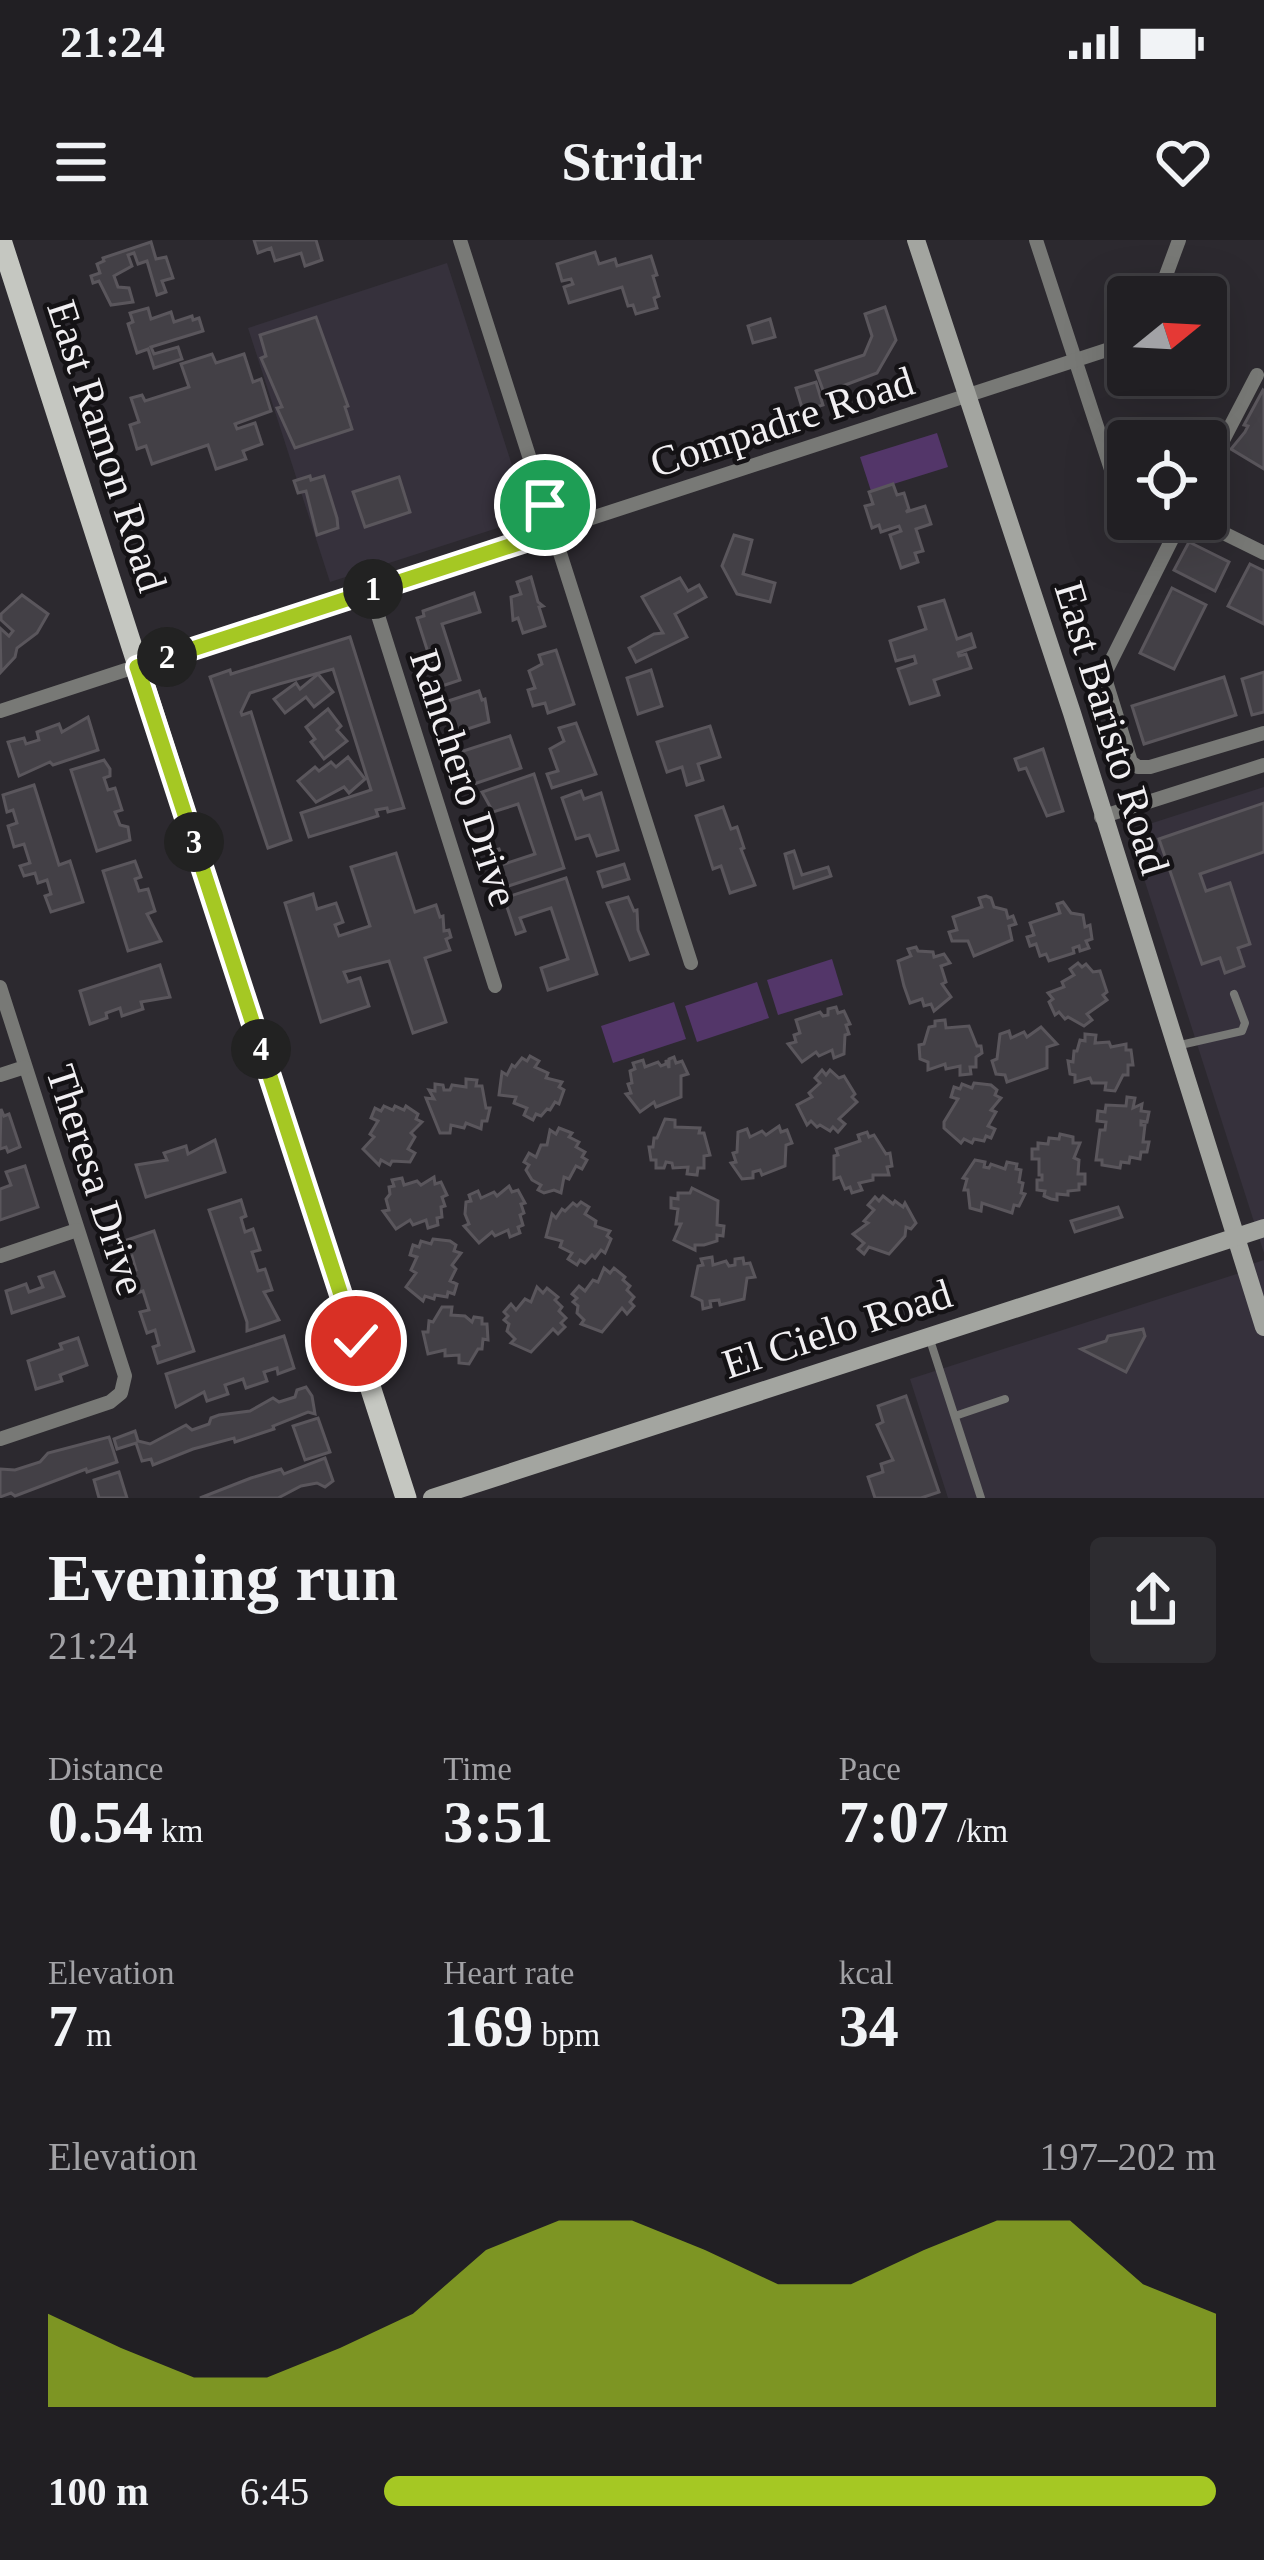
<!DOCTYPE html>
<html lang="en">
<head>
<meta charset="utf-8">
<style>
  :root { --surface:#211f23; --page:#2d2c30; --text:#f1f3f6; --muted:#a2a2a6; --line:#3e3d41; --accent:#a5c823 }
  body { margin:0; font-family:Georgia,serif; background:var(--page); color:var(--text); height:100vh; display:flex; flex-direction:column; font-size:45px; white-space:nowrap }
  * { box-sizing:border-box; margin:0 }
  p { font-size:39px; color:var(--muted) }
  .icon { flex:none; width:66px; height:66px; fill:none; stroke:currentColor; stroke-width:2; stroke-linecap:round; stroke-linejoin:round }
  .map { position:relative; height:1258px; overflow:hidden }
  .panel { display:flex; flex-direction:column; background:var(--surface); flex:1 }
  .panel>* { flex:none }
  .needle { width:78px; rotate:72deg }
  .tools { position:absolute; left:1107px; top:36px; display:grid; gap:24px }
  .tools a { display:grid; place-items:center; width:120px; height:120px; border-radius:12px; background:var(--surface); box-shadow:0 12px 48px #0002,0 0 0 3px var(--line); font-size:60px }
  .pin { position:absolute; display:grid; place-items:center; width:102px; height:102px; color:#fff; margin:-51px; border:6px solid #fff; border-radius:50%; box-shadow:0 3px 12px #0007 }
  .km { position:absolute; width:60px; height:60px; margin:-30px; border-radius:50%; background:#222; color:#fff; font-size:33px; line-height:60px; text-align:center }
  .round { display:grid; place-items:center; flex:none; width:126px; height:126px; border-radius:12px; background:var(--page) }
  .overview { display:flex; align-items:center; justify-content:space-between; height:204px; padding:0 48px }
  h1 { font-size:66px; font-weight:600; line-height:90px }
  .metrics { display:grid; grid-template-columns:repeat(3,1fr); gap:18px; height:204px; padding:12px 48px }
  .metrics div { display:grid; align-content:center }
  .metrics b { font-size:60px; font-weight:600 }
  .metrics small { font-size:33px; font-weight:400 }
  .metrics p { font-size:33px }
  .chart { height:336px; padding:24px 48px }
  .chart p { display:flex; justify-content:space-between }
  .chart svg { width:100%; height:216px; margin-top:12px; fill:var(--accent); opacity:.7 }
  ul { padding:0 48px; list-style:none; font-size:39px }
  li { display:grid; grid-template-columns:192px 144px 1fr; align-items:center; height:90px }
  li i { height:30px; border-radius:15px; background:var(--accent) }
  .status { display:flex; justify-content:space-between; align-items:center; height:84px; padding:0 60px; background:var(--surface); direction:ltr }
  .status svg { height:33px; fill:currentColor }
  header { display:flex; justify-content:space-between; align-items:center; height:156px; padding:0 48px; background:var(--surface); font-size:54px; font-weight:600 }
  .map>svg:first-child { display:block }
</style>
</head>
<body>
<div class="status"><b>21:24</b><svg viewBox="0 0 49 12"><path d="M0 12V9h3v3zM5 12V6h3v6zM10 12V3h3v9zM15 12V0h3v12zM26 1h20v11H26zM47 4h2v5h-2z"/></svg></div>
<header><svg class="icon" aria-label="menu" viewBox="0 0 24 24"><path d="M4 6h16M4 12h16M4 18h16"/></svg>Stridr<svg class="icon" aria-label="heart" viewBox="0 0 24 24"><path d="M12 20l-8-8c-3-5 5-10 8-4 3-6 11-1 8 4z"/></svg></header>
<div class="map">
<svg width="1264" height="1258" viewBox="0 0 1264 1258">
  <rect width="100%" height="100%" fill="#2c292f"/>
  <g fill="#36313c">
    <path d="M447,23L529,278L330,342L248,88Z"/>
    <path d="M1264,547V1013L1131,598L1140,587Z"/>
    <path d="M1264,1020V1258H948L910,1139L1249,1030V1025Z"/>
  </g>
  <g fill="#533669">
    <path d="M937,193L948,227L871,251L860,217Z"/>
    <path d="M832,719L843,755L778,775L767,740Z"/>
    <path d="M757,742L769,778L697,802L685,766Z"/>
    <path d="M674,762L686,799L613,823L601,786Z"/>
  </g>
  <g fill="#434046" stroke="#5a565c" stroke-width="3">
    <path d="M254,0H316L322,20L305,26L301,13L275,21L271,8L258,13Z"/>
    <path d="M151,2L156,19L166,17L173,38L162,41L166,52L157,55L147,21L138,24L134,13L128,15L132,26L114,36L118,47L129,48L133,62L111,65L99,41L93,43L91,36L100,33L97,24L104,21L103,18Z"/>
    <path d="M595,12L599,24L615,19L617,26L651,16L657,35L653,36L659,56L654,58L657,68L636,74L633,65L628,66L622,47L569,63L564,47L573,44L571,39L562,41L557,24Z"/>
    <path d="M885,67L896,100L877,133L824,153L816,131L864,115L872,96L865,74Z"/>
    <path d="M148,68L151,79L171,72L174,82L192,76L193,80L199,78L203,91L151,107L154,114L178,107L182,119L154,128L148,109L137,113L128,84L133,82L130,73Z"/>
    <path d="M316,77L348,166L345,167L352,189L295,208L277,168L282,167L261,118L266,116L260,95Z"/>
    <path d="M770,79L775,97L753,103L748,86Z"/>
    <path d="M212,114L216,123L244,114L253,142L261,139L271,171L235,184L237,189L255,183L262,204L243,211L246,219L216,229L208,205L152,224L146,206L137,209L130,185L139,182L131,158L142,155L145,161L189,147L181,124Z"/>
    <path d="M816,142L823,165L803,171L796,148Z"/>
    <path d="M1263,150L1264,151V229L1231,209L1245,192L1248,186L1244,185Z"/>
    <path d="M310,236L311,240L324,236L337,278L338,288L317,295L306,251L298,253L294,241Z"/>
    <path d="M399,237L410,272L365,287L353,252Z"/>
    <path d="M893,244L897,255L904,253L909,269L906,272L925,266L931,284L916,289L923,311L915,313L918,322L901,328L890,295L901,291L899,286L881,292L879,285L872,288L865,266L873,264L869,252Z"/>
    <path d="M734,295L752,300L743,334L775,343L770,362L737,354L722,326Z"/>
    <path d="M1189,302L1229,322L1215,351L1174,330Z"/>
    <path d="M1250,324L1264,331V384L1228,366Z"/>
    <path d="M531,337L538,362L543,366L539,367L545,386L523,393L518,378L513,380L511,357L521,354L517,342Z"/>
    <path d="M680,338L688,351L699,345L706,357L675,374L687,397L636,422L629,408L654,394L663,393L642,357Z"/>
    <path d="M1172,348L1206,365L1174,429L1140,413Z"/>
    <path d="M474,353L480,372L442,384L460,440L439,447L417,378L424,376L423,371Z"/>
    <path d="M22,355L48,374L37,393L17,408L15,417L1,432L0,388L9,396L13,391L1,380V374Z"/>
    <path d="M944,360L957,399L971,394L975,407L958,413L959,416L966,414L971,428L934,440L939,455L910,464L898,429L916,423L914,416L896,421L890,401L926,389L919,367Z"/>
    <path d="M350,397L404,568L388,572L387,568L376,570L378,576L309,597L301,573L371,550L333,429L279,444L250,453L241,472L242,475L251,472L291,600L268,608L210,437L230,430L231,434Z"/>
    <path d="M556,410L574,464L548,473L545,463L533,466L528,450L535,448L529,431L542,424L539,415Z"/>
    <path d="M651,430L662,466L638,474L627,438Z"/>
    <path d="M1264,432V472L1252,475L1242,439Z"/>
    <path d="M318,434L333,452L314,467L306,457L285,473L274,459L296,443L300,449Z"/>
    <path d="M1224,437L1236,475L1144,504L1132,466Z"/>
    <path d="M479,451L482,460L485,459L489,482L452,494L442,463Z"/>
    <path d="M328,469L341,486L337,490L347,501L324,519L311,502L315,499L306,487Z"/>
    <path d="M88,477L98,510L53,525L50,522L19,536L8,502L24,498L26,504L39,500L37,492L59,484L62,492Z"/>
    <path d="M576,483L596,534L552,548L547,534L558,531L550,509L564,501L559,488Z"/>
    <path d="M710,486L720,517L698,524L703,540L687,545L682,527L667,532L657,502Z"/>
    <path d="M510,496L521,528L468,546L457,513Z"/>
    <path d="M1043,509L1063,571L1047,576L1026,528L1019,530L1015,519Z"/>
    <path d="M348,517L365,539L349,553L344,547L316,562L298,541L315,527L319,531L331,522L336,527Z"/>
    <path d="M104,520L110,529V536L104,538L108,550L115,548L122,570L115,572L120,585L128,587L130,600L97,611L71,530Z"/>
    <path d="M534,534L564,628L502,648L490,611L499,609L504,624L535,614L518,564L493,572L482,552Z"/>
    <path d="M34,545L59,625L70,621L83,662L51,672L45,656L51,654L47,640L38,643L35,633L24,636L20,626L30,623L24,604L14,607L8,586L17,583L13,570L7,572L3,555Z"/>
    <path d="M581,551L584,559L601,553L618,610L597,616L589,595L576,599L562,558Z"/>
    <path d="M1264,563V612L1200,634L1206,651L1230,643L1250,704L1238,708L1244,726L1225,733L1220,718L1202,724L1159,599Z"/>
    <path d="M723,567L731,589L737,587L744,608L741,609L755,645L730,653L721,626L713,629L696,576Z"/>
    <path d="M794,611L802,635L828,627L831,636L794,648L785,614Z"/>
    <path d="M396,613L415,672L436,665L440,677L443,676L444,691L449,690L451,697L446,699L450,710L425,718L446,782L413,793L389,721L344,732L348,742L360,738L369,766L321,782L285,663L313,654L317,669L336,663L343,682L335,685L339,696L370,686L351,627Z"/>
    <path d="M135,621L141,637L135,639L139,651L148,649L155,671L147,674L161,701L128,711L103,631Z"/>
    <path d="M624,624L629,639L603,647L598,632Z"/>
    <path d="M566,638L597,734L548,750L541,728L568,719L551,668L520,678L525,691L516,694L504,658Z"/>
    <path d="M986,656L991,658L994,667L1006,670L1008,678L1013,676L1016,684L1009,686L1012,700L974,716L968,701H952L949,692L957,690L953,677L982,667L979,658Z"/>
    <path d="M628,657L634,671L637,670L638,690L648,714L630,720L607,663Z"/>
    <path d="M1063,662L1071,673L1083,675L1085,687L1090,685L1092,699L1086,701L1089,708L1080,711L1079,706L1073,708L1074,713L1049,721L1046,714L1040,716L1036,704L1030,706L1027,697L1034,695L1030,683L1060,673L1057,664Z"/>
    <path d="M916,707L918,711L933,712L934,717L944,714L950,723L941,726L946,742L942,744L951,757L934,771L931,764L924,766L922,759L910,763L904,746L898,721L911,716L908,709Z"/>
    <path d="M1078,723L1082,727L1086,724L1093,732L1100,731L1107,752L1103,755L1107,760L1087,774L1092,780L1084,786L1068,777L1065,779L1059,772L1055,775L1049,762L1053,759L1048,753L1064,747L1062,742L1074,735L1070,729Z"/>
    <path d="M160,725L170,757L141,762L143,769L122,776L120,768L106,773L107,778L90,784L80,751Z"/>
    <path d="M836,767L838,773L844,771L850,784L846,785L849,794L845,795L844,814L834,818L832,810L819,816L816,812L802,822L788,804L796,802L794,795L800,793L796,780L820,772L823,776L828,775V769Z"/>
    <path d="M945,780L946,788L969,786L977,806H981L982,813L976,817V827H970L971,834L960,835V826L946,829L945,824L928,830V822L920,819L919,805L924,804L929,787L935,786V781Z"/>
    <path d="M1041,787L1057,804L1047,807V828L1007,842L1005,835L996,834L992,821L997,819L1000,794L1009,791L1011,798L1024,792L1027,797Z"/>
    <path d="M1085,794L1096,795L1095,803L1109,802L1111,807L1126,804V810H1131L1133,825H1128V835H1123L1115,851L1105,850L1106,843H1092L1090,838L1075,842V835L1070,834L1068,821L1073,822L1074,811H1077L1080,800L1085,801Z"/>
    <path d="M530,816L539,821L535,827L548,833L546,838L562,842L559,847L564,850L559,864L555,862L550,870L547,869L541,876L536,874L533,880L524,875L527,868L514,863L516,857L499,855L502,832L507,835L512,825L515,827L522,818L527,821Z"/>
    <path d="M674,817L676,823L682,821L688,834L681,836V857L656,867L654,862L640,872L626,854L631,853L628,844L632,843L630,831L635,829L633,823L643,820L645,827L658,822L661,826L666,824V820L669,828V819Z"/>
    <path d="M822,830L826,835L830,830L839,838L844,836L855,854L852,857L857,862L839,879L845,884L838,892L833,887L830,891L820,885L817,887L811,881L807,885L797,865L812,857L809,853L820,843L815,838Z"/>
    <path d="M466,839L477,840L476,846H482L486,868H490L487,881H482L481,889L466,883L464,888L451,885L450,893H440L426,858L434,859L429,850L435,851V844L443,845L444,850H450L452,845L466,847Z"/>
    <path d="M974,843L991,845L997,850L995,855L1001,858L991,870L996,872L988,886L995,889L991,898L986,896L984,901L974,899L972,903L964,899L961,903L944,888V882L958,859L951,857L954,847L960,849L962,844L972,848Z"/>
    <path d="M1127,857L1135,858L1133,868L1142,864L1141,871L1149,872L1147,882L1141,881V885H1145L1143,902H1149L1147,912H1141L1140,919L1130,917L1129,923L1121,922L1120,928L1102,925V920H1096L1100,890H1105L1106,882L1097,881L1098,871L1105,872L1106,865L1126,866Z"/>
    <path d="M384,866L393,870L395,866L404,870L406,866L418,874L416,879L422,882L411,893L415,897L408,909L415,913L410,922L392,921L390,925L381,920L379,925L363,909L374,897L370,894L378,881L371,878L375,868L381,871Z"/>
    <path d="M1,869L4,876L9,874L20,907L8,912L6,907L0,909Z"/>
    <path d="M665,879L675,880V887L700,888L699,893H704L710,915L704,916V928H698L697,935L687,934L688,927L673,928L672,923L666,922L664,928H656V920H651L649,907H653L654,898H657Z"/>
    <path d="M779,886L781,892L787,890L792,903L786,905L785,926L762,935L760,930L753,932V938L742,939L731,923L736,922L733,913L737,912L738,892L747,889L750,897L762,891L766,895Z"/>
    <path d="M559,888L572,893L569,897L579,902L576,907L585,912L582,917L587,920L582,929L576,926L569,939L564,937L561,953L554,950L544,953L538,950L541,945L532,940L526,930L529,925L524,922L529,913L536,917L541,905H547L550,890L556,894Z"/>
    <path d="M867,892L869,897L874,895L886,914L890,913L892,926L887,927L889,935H873V940L859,943L862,950L852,953L850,947L845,949L840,937L834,939V916L838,915L836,909L860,901L858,895Z"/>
    <path d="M1060,894L1073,897V903H1080L1074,918L1079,920L1078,934H1085V944H1079V950L1068,951V955L1057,954V960L1051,959L1044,956L1045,951L1037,950V940H1042V935H1039V919H1032V909H1038V903L1048,904L1049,898L1059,899Z"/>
    <path d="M215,900L225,932L146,957L136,925L167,920L164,913L186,906L188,914Z"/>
    <path d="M975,920L985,922L984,927L989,928L991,924L1005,929L1007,922L1017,924L1016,929L1021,930L1019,942L1023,943L1021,953L1025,954L1019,966L1014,965L1012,973L982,963L981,971L970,968L968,950H964L967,939L963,938Z"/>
    <path d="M25,926L38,967L0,980V949L11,945L6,932Z"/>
    <path d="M434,937L435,944L441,942L447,955L442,957L445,966L441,967L442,977L437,978L438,985L428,988L426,980L413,985L410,980L396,989L383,971L389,970L386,959L390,954L389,947L394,946L392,940L402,938L404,945L417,941L421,945Z"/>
    <path d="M509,946L512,952L518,950L525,963L521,964L524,973L520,975L523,985L518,987L520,993L510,997L508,990L495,996L492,992L479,1003L464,986L469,984L465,974L466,962L471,961L469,955L478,951L481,958L494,952L497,956Z"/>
    <path d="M692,948L718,961L717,985L724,986L723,996L717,995V1001L704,1005H695V1010L674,1000L681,984H676L678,969L671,968V958L678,959V953H690Z"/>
    <path d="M883,956L893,964L895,961L903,967L905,963L916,983L911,989L906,987L905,996L889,1014L869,1007L864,1014L858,1009L864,1003L853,994L868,983L864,981L874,970L868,965L875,957L879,961Z"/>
    <path d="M241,960L246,976L241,978L245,992L253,989L260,1010L252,1012L258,1031L265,1029L272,1050L264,1052L279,1080L247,1091V1082L209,970Z"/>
    <path d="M581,962L589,967L585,974L596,981L595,986L610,991L607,996L611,999L605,1013L601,1010L595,1018L592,1015L585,1023L580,1020L577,1025L568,1019L572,1013L560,1007L562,1001L546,997L552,974L556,978L562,969L565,971L573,963L577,966Z"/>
    <path d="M1118,967L1122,977L1075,992L1071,981Z"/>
    <path d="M154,991L194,1111L158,1123L153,1107L159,1105L155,1090L147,1093L140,1072L149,1070L143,1051L134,1054L127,1033L136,1030L132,1016L123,1019L118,1003Z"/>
    <path d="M433,999L450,1001L456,1005L454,1011L461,1013L452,1025L456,1029L450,1041L457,1044L454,1054L448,1052L447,1057L435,1055L434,1059L425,1056L423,1061L406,1047L416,1033L411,1030L417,1017L410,1015L413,1005L419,1007L421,1001L431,1004Z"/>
    <path d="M712,1017L713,1025L726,1021L729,1026L735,1025V1019L743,1018L744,1024L750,1023L755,1037L747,1038L744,1059L720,1065L719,1060L710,1061L711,1067L703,1069L702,1061L692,1056L698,1026L703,1025L701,1019Z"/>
    <path d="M604,1028L610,1033L614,1028L625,1037L623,1040L630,1046L627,1050L634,1057L630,1062L634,1066L627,1074L622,1068L602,1092L581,1084L584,1080L577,1073L578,1066L573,1062L577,1058L572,1054L579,1046L585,1051L593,1040L598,1042Z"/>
    <path d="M54,1032L64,1056L12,1073L6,1051L26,1044L29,1052L43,1047L39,1037Z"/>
    <path d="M537,1047L543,1053L547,1048L558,1057L555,1060L562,1067L559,1071L566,1078L561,1083L565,1087L558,1094L553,1089L531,1112L511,1103L515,1099L507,1091L509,1084L504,1080L508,1076L504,1072L511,1064L516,1070L525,1059L531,1062Z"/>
    <path d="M442,1067H452L451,1075L465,1076L472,1082L474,1077L482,1078V1084H487L488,1100L483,1099L482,1109H478L469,1124L459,1123V1115L445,1116V1110L428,1114L423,1092H428L429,1081L433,1082Z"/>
    <path d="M1143,1089L1145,1096L1126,1132L1081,1109L1106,1101L1108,1096Z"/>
    <path d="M284,1096L294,1128L278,1134L277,1128L264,1132L267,1141L246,1148L243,1139L225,1145L228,1154L207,1161L204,1152L176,1167L166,1134Z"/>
    <path d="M78,1098L87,1125L60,1135L62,1141L36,1149L28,1121L62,1109L60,1104Z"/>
    <path d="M306,1147L312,1156L315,1174L308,1172L273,1186L274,1189L235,1202L234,1198L193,1209L153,1225L151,1219L142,1221L136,1203L117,1209L114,1199L135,1191L138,1201L150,1204L186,1185L192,1190L209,1184L211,1178L219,1175L250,1171L273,1158L279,1162L295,1157L297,1150Z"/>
    <path d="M906,1156L939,1252L921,1258H875L868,1237L883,1232L881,1224L893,1220L877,1185L883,1182L878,1166Z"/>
    <path d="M318,1178L330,1212L305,1220L293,1186Z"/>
    <path d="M109,1197L117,1222L87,1232L86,1229L15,1256L11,1253L0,1257V1229L15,1230L40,1222L48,1213Z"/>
    <path d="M325,1218L333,1241L325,1247L317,1243L301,1246L278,1258H200L251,1238L281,1229L284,1234Z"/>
    <path d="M119,1232L127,1258H99L94,1240Z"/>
  </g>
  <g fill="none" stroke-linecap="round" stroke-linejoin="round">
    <g stroke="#787976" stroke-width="8">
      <path d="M1176,806L1242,791L1245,783L1234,754"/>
      <path d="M930,1100L981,1258"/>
      <path d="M955,1176L1005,1159"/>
    </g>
    <g stroke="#787976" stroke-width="14">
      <path d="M460,0L691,723"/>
      <path d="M1036,0L1122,263"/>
      <path d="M1158,57L1179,0"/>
      <path d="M1206,233L1257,135"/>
      <path d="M1182,279L1104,435L1131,522L1138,527H1150L1264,493"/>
      <path d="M1195,279L1264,313"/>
      <path d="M370,350L495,746"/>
      <path d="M0,471L1128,103"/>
      <path d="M1101,577L1264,525"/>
      <path d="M0,747L125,1136L121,1153L110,1162L0,1199"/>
      <path d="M0,835L25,827"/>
      <path d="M0,1016L77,990"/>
    </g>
    <g stroke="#a3a5a0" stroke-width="18">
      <path d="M916,0L1072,473L1264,1087"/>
      <path d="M432,1258L1264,988"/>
    </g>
    <path stroke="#c5c7c1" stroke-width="21" d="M1,0L406,1258"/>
  </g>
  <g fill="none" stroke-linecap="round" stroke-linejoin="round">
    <g stroke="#fff" stroke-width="24">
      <path id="route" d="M356,1101L137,427L553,292L545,265"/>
    </g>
    <use href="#route" stroke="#a5c823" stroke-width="15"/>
  </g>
  <g text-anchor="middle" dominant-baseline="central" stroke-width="9" stroke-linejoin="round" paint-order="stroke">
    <g font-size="42" fill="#f1eff2" stroke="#141215">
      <text transform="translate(782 182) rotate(-18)">Compadre Road</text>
      <text transform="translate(107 206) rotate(72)">East Ramon Road</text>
      <text transform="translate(1112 488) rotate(73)">East Baristo Road</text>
      <text transform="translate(464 538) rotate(72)">Ranchero Drive</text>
      <text transform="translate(96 940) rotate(72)">Theresa Drive</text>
      <text transform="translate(837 1089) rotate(-18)">El Cielo Road</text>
    </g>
  </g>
</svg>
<div class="tools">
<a><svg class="needle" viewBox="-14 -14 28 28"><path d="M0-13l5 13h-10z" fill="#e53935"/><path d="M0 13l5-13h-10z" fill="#a2a2a6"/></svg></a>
<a><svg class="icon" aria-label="locate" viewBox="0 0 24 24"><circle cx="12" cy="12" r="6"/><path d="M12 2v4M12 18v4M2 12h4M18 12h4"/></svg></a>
</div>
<div class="pin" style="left:545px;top:265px;background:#1e9e55"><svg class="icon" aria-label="arrive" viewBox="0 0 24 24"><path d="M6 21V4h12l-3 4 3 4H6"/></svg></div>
<div class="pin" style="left:356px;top:1101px;background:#d93025"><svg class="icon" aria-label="check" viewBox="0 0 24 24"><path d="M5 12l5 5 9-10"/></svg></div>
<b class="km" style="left:373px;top:349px">1</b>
<b class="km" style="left:167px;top:417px">2</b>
<b class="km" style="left:194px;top:602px">3</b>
<b class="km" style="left:261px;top:809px">4</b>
</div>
<section class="panel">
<div class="overview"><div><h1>Evening run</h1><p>21:24</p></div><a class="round"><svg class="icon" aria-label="share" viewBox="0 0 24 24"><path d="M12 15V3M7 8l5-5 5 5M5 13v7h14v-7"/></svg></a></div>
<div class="metrics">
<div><p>Distance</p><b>0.54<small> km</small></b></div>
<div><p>Time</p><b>3:51</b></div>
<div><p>Pace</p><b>7:07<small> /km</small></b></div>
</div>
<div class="metrics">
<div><p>Elevation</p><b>7<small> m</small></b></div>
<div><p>Heart rate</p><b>169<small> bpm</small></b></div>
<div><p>kcal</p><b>34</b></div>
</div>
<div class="chart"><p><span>Elevation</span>197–202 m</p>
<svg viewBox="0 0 160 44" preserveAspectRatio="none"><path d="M0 44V25L10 32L20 38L30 38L40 32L50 25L60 12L70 6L80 6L90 12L100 19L110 19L120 12L130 6L140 6L150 19L160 25V44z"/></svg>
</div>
<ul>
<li><b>100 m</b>6:45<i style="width:100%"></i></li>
</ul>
</section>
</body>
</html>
